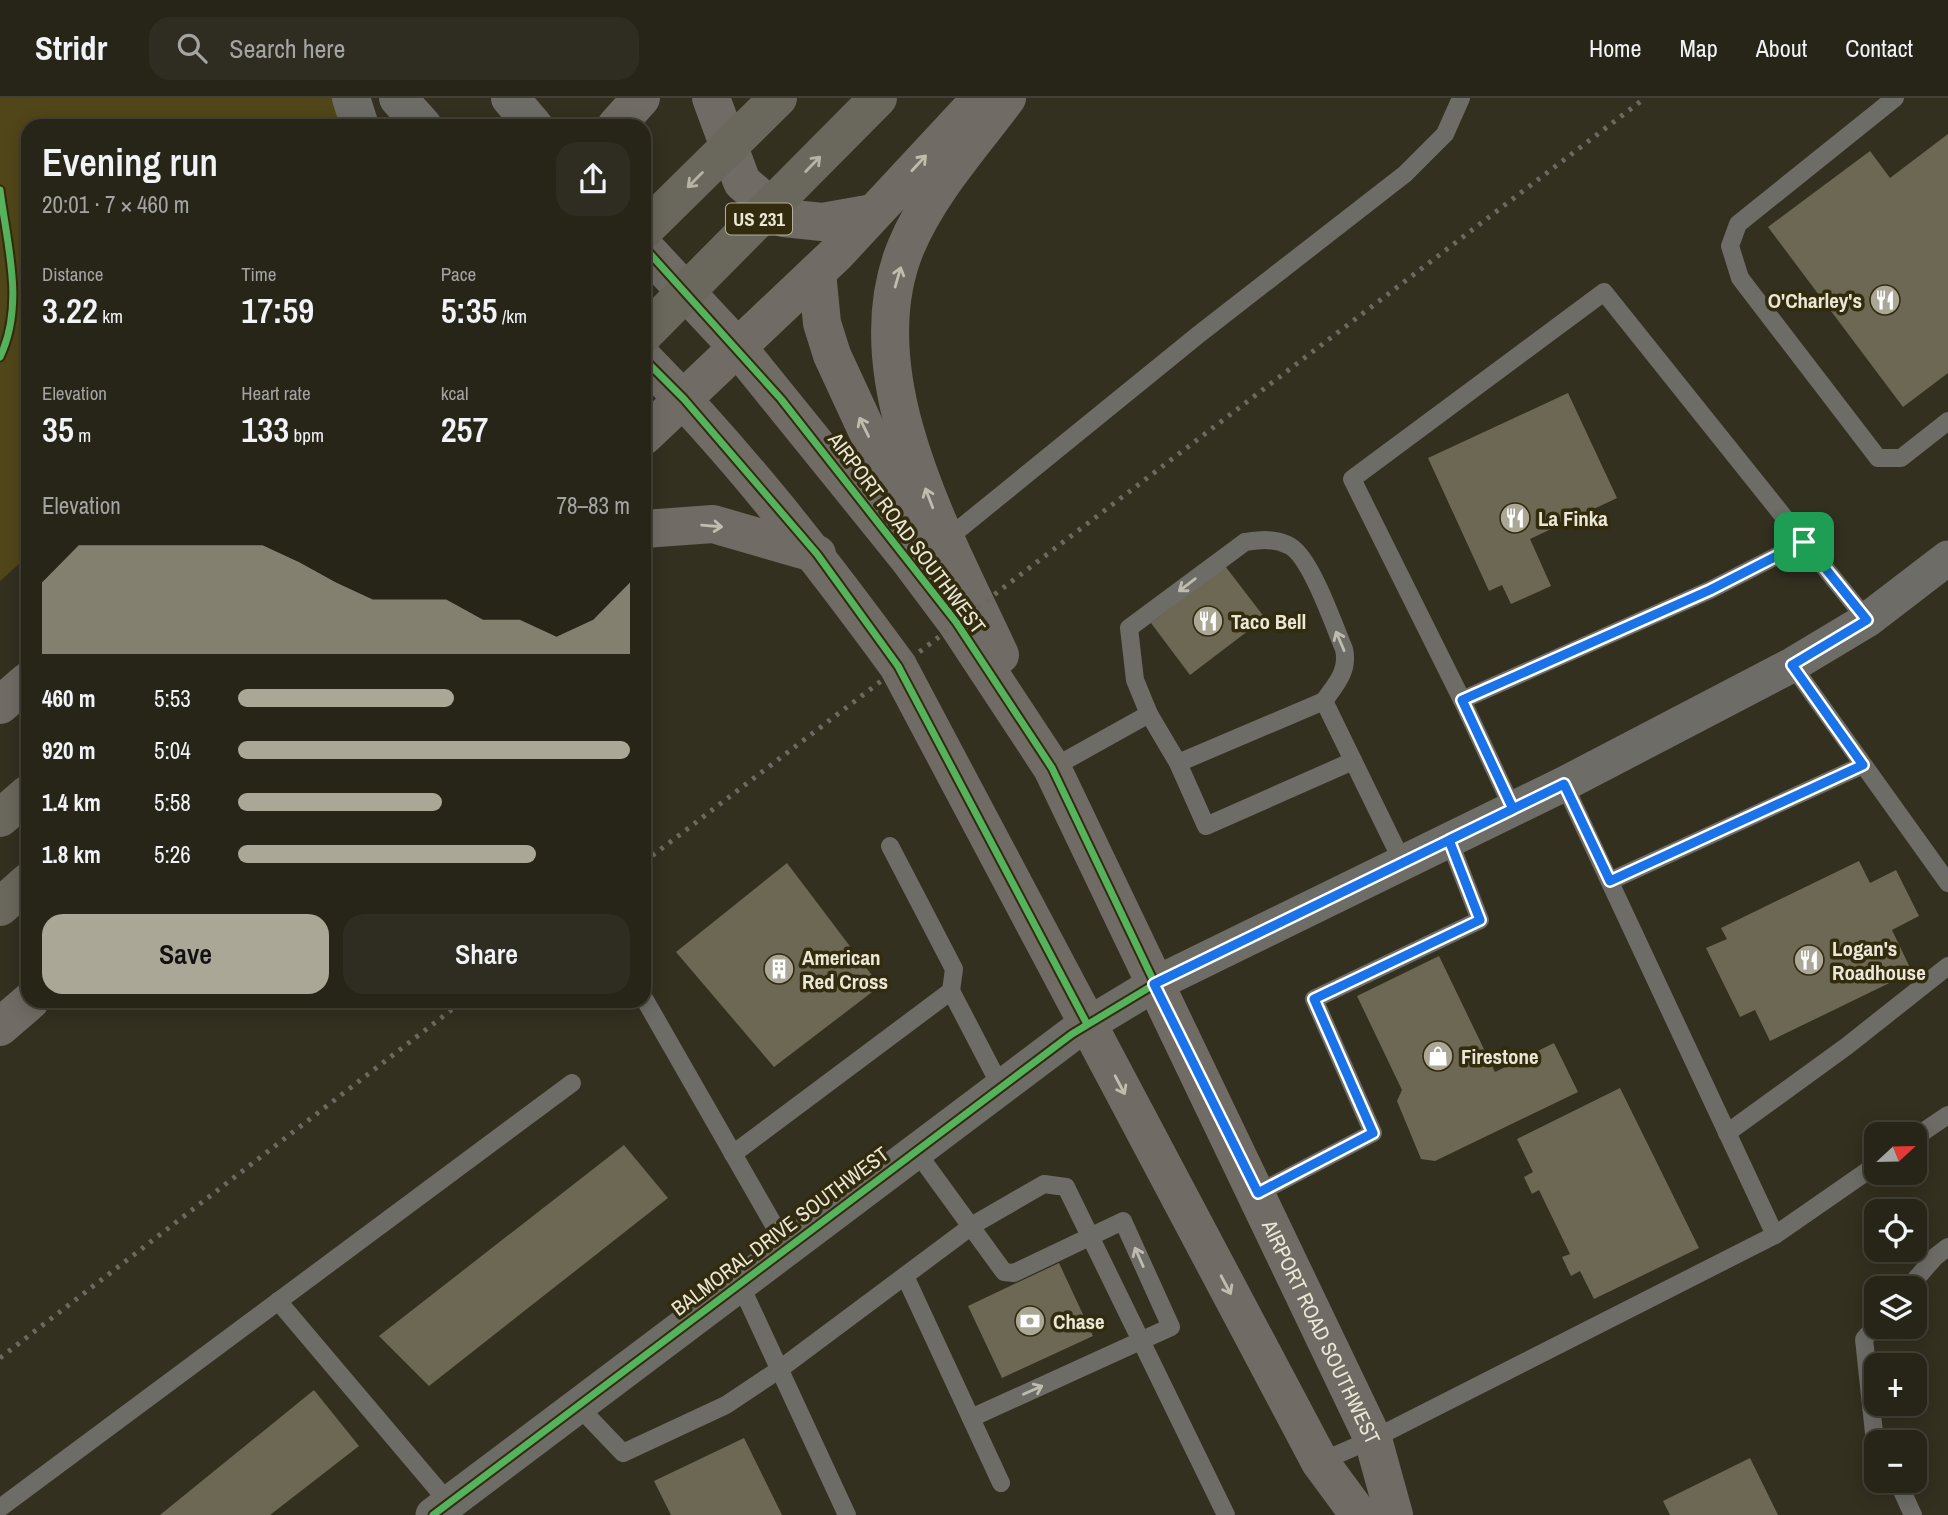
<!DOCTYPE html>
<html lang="en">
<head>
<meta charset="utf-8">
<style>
  :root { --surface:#272418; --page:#2f2c21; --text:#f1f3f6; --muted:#a4a4a2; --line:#434137; --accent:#aba796 }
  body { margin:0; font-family:"Archivo Narrow",sans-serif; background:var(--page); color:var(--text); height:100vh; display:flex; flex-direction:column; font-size:26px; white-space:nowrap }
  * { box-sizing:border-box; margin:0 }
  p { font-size:23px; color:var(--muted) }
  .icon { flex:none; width:38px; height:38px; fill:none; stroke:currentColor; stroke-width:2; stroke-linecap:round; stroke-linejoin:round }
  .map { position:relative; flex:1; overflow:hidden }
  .drawer { position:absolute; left:21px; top:21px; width:630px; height:889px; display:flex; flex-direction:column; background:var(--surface); border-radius:21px; box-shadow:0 4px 18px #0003,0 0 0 2px var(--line) }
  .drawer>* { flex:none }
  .needle { width:46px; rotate:68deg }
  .tools { position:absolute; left:1864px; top:1024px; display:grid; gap:14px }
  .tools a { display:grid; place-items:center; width:63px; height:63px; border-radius:14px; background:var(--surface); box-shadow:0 4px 18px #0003,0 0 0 2px var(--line); font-size:35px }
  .pin { position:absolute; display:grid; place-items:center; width:60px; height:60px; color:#fff; margin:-30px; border-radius:14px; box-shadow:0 4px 10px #0006 }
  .round { display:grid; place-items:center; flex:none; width:74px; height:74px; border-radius:21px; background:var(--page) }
  .overview { display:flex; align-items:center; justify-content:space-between; height:119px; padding:0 21px }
  h1 { font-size:38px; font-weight:600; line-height:52px }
  .figures { display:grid; grid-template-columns:repeat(3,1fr); gap:10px; height:119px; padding:7px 21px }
  .figures div { display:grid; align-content:center }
  .figures b { font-size:35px; font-weight:600 }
  .figures small { font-size:19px; font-weight:400 }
  .figures p { font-size:19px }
  .chart { height:196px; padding:14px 21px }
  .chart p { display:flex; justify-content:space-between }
  .chart svg { width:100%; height:126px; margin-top:7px; fill:var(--accent); opacity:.7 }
  .cta { display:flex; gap:14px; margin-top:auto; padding:14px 21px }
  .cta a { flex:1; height:80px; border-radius:21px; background:var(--accent); color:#111; font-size:28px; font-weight:600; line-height:80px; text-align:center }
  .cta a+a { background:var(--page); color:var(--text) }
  ul { padding:0 21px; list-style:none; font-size:23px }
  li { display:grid; grid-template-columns:112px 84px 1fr; align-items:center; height:52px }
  li i { height:18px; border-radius:9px; background:var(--accent) }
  header { display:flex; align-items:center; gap:42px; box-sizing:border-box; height:98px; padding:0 35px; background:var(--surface); border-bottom:2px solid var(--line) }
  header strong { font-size:33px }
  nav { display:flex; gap:38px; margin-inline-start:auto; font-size:24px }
  .search { width:490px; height:63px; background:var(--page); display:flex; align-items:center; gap:18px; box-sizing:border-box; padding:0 24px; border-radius:21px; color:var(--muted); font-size:26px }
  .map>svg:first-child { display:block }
</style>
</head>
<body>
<header>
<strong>Stridr</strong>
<div class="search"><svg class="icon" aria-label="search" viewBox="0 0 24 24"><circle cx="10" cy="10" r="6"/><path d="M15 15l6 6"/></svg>Search here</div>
<nav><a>Home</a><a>Map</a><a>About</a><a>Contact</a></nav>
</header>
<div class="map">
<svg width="1948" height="1417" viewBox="0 0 1948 1417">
  <rect width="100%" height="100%" fill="#343020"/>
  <path fill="#514619" d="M0,0H336L349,28H28V458L0,483Z"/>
  <g fill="#6d6853">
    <path d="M1948,36V275L1903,309L1768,129L1870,53L1890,80Z"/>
    <path d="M1568,295L1617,400L1530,441L1551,488L1511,506L1502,487L1489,493L1428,360Z"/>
    <path d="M1225,468L1265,520L1190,577L1151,525Z"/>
    <path d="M1859,763L1870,785L1896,772L1919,818L1892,832L1912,874L1770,943L1755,912L1740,919L1706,850L1727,841L1721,830Z"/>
    <path d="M787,765L880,888L774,969L676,854Z"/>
    <path d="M1439,858L1495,974L1554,945L1578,994L1435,1063L1421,1061L1397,1003L1402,992L1357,898Z"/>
    <path d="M1620,990L1699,1150L1594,1201L1580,1173L1571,1178L1562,1159L1570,1156L1539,1092L1532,1096L1524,1079L1533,1074L1517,1041Z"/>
    <path d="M624,1047L668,1100L429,1288L379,1238Z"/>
    <path d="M1059,1165L1093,1238L1002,1280L968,1208Z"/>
    <path d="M314,1292L359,1348L270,1417H160Z"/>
    <path d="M744,1340L782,1417H671L654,1383Z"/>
    <path d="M1750,1360L1778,1417H1670L1663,1403Z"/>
  </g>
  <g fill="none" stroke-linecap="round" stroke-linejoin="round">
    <g stroke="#6d6c66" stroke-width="18">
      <path d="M1895,0L1738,126L1730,148L1740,180L1878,360H1901L1948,323"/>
      <path d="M1604,194L1804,444L1710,492L1462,602L1352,381Z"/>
      <path d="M947,441L1198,237L1405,76L1445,36L1461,0"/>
      <path d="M1804,444L1867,522"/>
      <path d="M1792,567L1948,785"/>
      <path d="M1462,602L1513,711"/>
      <path d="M1149,616L1135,582L1129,530L1245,444C1260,442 1273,440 1288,447C1310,456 1334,528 1344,551C1349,573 1336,586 1324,603"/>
      <path d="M1178,665L1206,728L1353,663"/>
      <path d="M1052,670L1149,616L1178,665L1324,603L1402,763"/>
      <path d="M1564,686L1775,1137"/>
      <path d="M1610,783L1863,667"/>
      <path d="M951,893L1001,989"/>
      <path d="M645,902L787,1150"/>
      <path d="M1727,1035L1847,948L1948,868"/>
      <path d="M1914,1040L1948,1017"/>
      <path d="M916,1053L1004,1174L1014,1175L1123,1123L1171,1229L971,1320"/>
      <path d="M733,1056L951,893L954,871L890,748"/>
      <path d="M1258,1095L1373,1035L1314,901L1480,822L1449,742"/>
      <path d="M905,1178L1001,1385"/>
      <path d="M740,1186L847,1417"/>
      <path d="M1908,1190L1935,1159L1948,1149"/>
      <path d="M278,1203L449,1405"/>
      <path d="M1876,1227L1864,1241L1874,1335L1878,1344"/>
      <path d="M578,1308L623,1355L726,1307L780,1271L973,1127L1044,1086L1066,1089L1226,1417"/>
      <path d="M1320,1364L1373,1341L1775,1137L1876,1067"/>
      <path d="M1897,1382L1913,1417"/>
      <path d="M0,1410L572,985"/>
    </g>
    <path stroke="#6d6c66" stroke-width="35" d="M433,1417L1072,936L1155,886L1564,686L1792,567L1867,522L1948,460"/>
    <g stroke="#6d6c66" stroke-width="38">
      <path d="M351,0L360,28"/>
      <path d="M398,0L423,28"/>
      <path d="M510,0L534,28"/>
    </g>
    <g stroke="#706c65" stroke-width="38">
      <path d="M711,0L742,84L784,120L822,124L873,115"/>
      <path d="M616,28L641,0"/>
      <path id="s1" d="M644,149L739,251L908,460L956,524L1052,670L1373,1341L1394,1417"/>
      <path d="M817,174L822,225L832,257L924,456"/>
      <path d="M644,261C738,356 819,460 898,568L1320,1364L1359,1417"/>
      <path d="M644,338L836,156L981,0"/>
      <path d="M644,431L713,426L817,456"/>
      <path d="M1000,557C947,441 852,279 906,149C929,94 972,47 1007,0"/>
      <path d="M0,607L28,583"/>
      <path d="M0,929L30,903"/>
    </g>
    <g stroke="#6a675c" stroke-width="38">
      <path d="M644,132L778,0"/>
      <path d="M644,236L878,0"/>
      <path d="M0,720L28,696"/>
      <path d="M0,809L28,784"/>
    </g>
    <g stroke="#6b6960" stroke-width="5" stroke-dasharray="3.5 7" stroke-linecap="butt">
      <path d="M644,764L1645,0"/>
      <path d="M0,1260L463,903"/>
    </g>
    <g stroke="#322b0e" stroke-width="11">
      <g id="cycleway">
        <path d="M0,92C7,147 25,207 0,259"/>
        <path d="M644,261L684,301L817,456L898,568L1087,926"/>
        <path d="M433,1417L1072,936L1155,886L1052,670L956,524L781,301L644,149"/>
      </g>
    </g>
    <use href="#cycleway" stroke="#56b35d" stroke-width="7"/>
  </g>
  <defs><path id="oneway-shaft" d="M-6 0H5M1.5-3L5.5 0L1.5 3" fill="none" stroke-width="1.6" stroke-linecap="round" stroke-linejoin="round" transform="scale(1.75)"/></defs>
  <g stroke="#c0bcae">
    <use href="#oneway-shaft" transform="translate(919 65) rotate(-47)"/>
    <use href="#oneway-shaft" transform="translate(898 179) rotate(-74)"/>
    <use href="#oneway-shaft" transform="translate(864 329) rotate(-116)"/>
    <use href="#oneway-shaft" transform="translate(929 400) rotate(-111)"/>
    <use href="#oneway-shaft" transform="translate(712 428) rotate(5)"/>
    <use href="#oneway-shaft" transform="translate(1120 987) rotate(62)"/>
    <use href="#oneway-shaft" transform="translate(1226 1187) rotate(62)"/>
  </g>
  <g stroke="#b7b4a5">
    <use href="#oneway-shaft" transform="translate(813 66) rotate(-46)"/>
    <use href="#oneway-shaft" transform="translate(695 82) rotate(135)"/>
  </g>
  <g stroke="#bfbcaf">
    <use href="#oneway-shaft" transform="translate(1187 487) rotate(143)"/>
    <use href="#oneway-shaft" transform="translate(1340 543) rotate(-113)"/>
    <use href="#oneway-shaft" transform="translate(1139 1159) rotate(-114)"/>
    <use href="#oneway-shaft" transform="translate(1033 1292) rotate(-24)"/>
  </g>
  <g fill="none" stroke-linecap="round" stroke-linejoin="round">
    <g stroke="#fff" stroke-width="14">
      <path id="route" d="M1804,444L1710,492L1462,602L1513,711L1154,886L1258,1095L1373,1035L1314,901L1480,822L1449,742L1564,686L1610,783L1863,667L1792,567L1867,522L1804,444"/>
    </g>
    <use href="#route" stroke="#1a73e8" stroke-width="9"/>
  </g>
  <defs>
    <g id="restaurant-disc" transform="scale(1.575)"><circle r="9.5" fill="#aba796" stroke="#322b0e"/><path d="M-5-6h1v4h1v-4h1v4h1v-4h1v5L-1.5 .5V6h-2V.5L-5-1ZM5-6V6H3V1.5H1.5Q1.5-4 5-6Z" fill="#fff"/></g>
    <g id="building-disc" transform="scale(1.575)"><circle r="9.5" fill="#aba796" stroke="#322b0e"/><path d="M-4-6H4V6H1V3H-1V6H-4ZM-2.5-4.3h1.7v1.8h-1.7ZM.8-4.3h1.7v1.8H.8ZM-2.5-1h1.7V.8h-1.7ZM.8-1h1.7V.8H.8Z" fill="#fff"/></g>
    <g id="shop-disc" transform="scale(1.575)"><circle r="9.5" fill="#aba796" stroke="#322b0e"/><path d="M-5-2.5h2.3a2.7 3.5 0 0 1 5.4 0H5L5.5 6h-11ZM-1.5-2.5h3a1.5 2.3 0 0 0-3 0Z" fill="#fff"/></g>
    <g id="bank-disc" transform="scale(1.575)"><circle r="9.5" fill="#aba796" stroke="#322b0e"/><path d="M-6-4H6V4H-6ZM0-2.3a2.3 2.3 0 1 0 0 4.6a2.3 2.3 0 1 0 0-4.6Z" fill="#fff"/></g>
  </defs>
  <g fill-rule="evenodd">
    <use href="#restaurant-disc" x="1885" y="202"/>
    <use href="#restaurant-disc" x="1515" y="420"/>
    <use href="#restaurant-disc" x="1208" y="523"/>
    <use href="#restaurant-disc" x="1809" y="862"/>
    <use href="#building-disc" x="779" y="871"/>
    <use href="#shop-disc" x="1438" y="958"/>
    <use href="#bank-disc" x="1030" y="1223"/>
  </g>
  <g text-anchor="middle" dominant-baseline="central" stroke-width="7" stroke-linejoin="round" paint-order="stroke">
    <rect fill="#322b0e" stroke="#b4af9a" stroke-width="2" x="726" y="105.5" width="66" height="31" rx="5"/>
    <g font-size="19" font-weight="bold" fill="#ebe7d6">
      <text x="759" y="121">US 231</text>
    </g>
    <g font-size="21" font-weight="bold" fill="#ebe7d6" stroke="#322b0e" text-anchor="start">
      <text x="1862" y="202" text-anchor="end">O'Charley's</text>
      <text x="1538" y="420">La Finka</text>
      <text x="1231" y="523">Taco Bell</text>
      <text x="1832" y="850">Logan's<tspan x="1832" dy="24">Roadhouse</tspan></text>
      <text x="802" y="859">American<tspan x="802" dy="24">Red Cross</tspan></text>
      <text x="1461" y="958">Firestone</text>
      <text x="1053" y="1223">Chase</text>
    </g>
    <g font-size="21" fill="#ebe7d6" stroke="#322b0e">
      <text transform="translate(907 435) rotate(53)">AIRPORT ROAD SOUTHWEST</text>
      <text transform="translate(780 1133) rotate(-37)">BALMORAL DRIVE SOUTHWEST</text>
      <text stroke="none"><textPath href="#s1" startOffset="1288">AIRPORT ROAD SOUTHWEST</textPath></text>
    </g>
  </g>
</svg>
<div class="tools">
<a><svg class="needle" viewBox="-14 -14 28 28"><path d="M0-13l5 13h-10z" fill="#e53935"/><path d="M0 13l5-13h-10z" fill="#a4a4a2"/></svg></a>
<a><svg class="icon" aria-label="locate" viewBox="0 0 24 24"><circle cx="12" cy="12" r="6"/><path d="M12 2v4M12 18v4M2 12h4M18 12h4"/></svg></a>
<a><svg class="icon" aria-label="layers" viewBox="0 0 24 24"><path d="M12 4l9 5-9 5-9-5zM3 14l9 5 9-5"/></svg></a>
<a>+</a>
<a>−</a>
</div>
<div class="pin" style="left:1804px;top:444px;background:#1e9e55"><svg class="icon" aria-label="arrive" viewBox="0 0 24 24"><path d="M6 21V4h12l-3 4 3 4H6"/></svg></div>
<section class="drawer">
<div class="overview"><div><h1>Evening run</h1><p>20:01 · 7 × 460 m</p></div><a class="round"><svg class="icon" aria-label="share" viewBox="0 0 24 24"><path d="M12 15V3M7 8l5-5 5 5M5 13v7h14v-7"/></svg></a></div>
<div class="figures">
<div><p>Distance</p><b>3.22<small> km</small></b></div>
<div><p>Time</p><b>17:59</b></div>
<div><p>Pace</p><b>5:35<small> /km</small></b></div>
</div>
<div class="figures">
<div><p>Elevation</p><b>35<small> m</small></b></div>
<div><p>Heart rate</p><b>133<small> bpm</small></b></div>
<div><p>kcal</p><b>257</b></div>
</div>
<div class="chart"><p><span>Elevation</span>78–83 m</p>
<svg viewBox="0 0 160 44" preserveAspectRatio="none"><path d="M0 44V19L10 6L20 6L30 6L40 6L50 6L60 6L70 12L80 19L90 25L100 25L110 25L120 32L130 32L140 38L150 32L160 19V44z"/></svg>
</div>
<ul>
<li><b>460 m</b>5:53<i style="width:55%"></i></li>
<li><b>920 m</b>5:04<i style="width:100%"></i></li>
<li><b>1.4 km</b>5:58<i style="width:52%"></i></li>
<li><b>1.8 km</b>5:26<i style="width:76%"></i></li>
</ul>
<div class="cta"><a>Save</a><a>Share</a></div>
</section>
</div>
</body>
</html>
